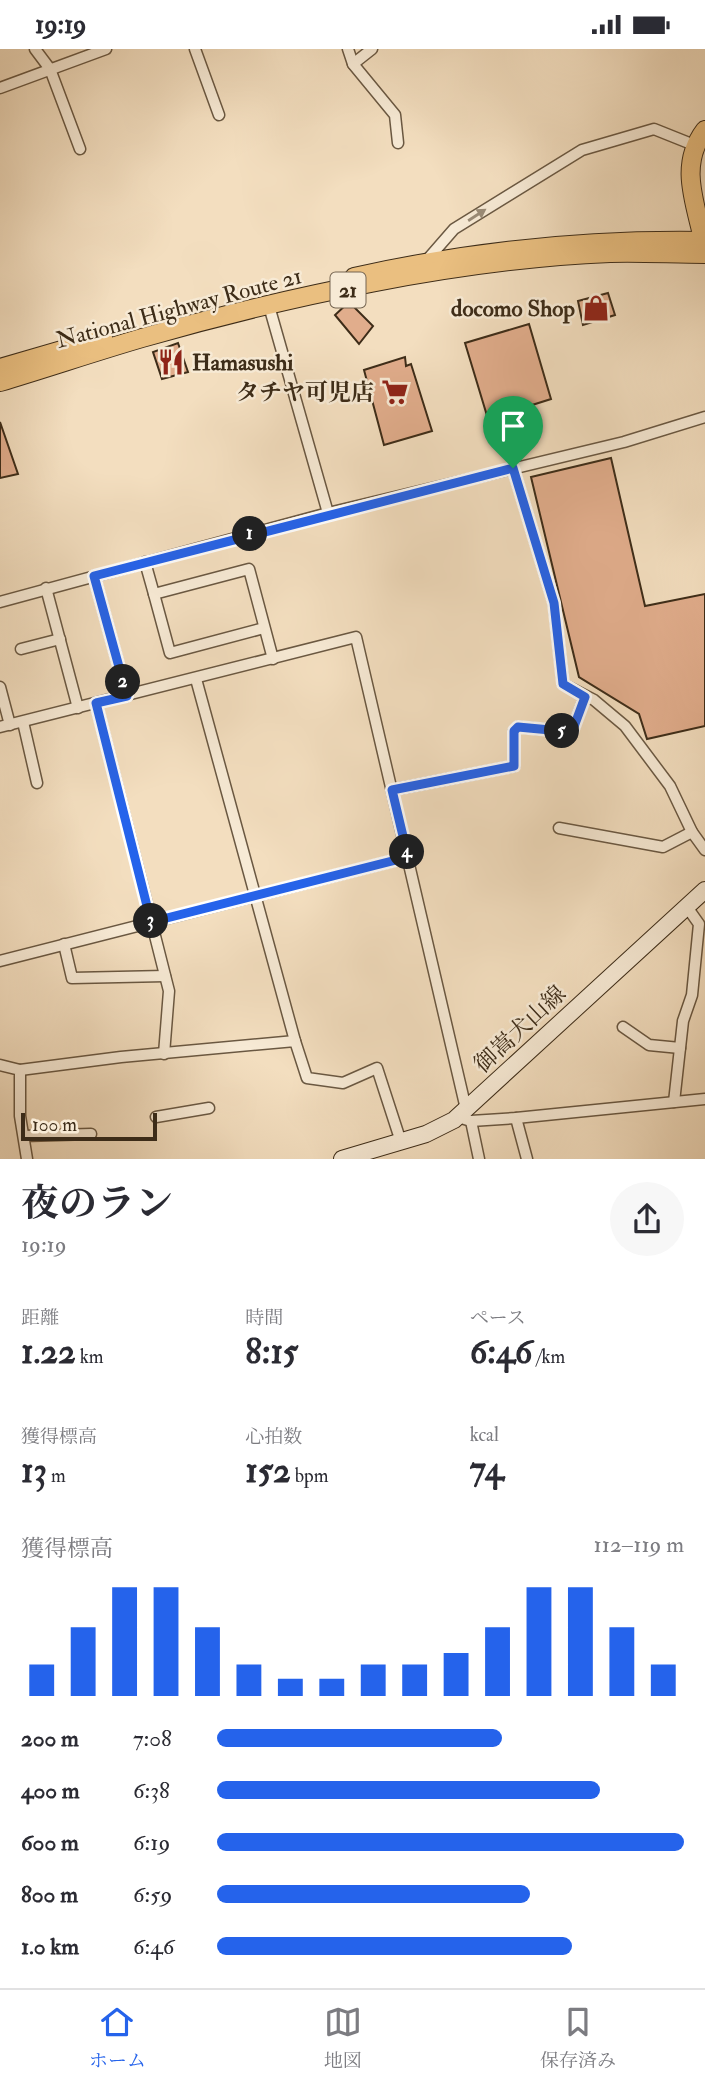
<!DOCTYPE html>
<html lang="ja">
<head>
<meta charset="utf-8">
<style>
  :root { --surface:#fff; --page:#f7f7f7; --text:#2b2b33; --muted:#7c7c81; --line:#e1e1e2; --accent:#2563eb }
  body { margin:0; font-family:"IM FELL Double Pica","Noto Serif JP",serif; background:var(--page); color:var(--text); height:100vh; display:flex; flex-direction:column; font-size:26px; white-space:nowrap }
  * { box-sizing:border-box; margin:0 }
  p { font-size:23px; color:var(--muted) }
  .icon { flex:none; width:38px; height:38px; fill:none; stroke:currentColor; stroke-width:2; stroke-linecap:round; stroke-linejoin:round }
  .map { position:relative; height:1110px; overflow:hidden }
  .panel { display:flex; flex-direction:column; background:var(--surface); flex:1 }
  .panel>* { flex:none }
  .scale { position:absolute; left:21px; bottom:18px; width:136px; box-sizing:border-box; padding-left:7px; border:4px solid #3d2c18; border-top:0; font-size:19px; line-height:24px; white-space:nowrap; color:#3d2c18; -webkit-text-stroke:5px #f7ead5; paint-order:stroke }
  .pin { position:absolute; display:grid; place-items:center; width:60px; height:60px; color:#fff; margin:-72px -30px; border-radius:50% 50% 50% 0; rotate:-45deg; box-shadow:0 0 7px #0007 }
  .pin .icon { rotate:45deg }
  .km { position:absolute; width:35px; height:35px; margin:-18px; border-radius:50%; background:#222; color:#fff; font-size:19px; line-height:35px; text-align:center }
  .round { display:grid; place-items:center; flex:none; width:74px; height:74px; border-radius:37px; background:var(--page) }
  .headline { display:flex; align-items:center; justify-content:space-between; height:119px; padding:0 21px }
  h1 { font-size:38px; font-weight:700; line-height:52px }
  .stats { display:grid; grid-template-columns:repeat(3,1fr); gap:10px; height:119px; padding:7px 21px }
  .stats div { display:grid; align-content:center }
  .stats b { font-size:35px; font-weight:700 }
  .stats small { font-size:19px; font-weight:400 }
  .stats p { font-size:19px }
  .chart { height:196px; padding:14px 21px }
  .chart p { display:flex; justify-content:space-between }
  .chart svg { width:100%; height:126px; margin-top:7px; stroke:var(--accent); stroke-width:6 }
  ul { padding:0 21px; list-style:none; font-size:23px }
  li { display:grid; grid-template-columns:112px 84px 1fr; align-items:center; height:52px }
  li i { height:18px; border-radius:9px; background:var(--accent) }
  .status { display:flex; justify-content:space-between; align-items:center; height:49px; padding:0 35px; background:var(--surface); direction:ltr }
  .status svg { height:19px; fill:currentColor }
  .tab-bar { display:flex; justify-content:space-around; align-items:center; height:98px; border-top:2px solid var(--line); background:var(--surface); font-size:19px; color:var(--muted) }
  .tab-bar a { display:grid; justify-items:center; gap:4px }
  .tab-bar .current { color:var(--accent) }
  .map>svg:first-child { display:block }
</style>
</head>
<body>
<div class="status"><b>19:19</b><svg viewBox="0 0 49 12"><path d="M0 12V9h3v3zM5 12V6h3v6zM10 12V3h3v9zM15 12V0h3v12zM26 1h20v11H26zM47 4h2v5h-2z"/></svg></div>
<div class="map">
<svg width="705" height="1110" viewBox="0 0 705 1110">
  <rect width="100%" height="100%" fill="#f3debf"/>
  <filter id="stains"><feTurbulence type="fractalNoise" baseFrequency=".00286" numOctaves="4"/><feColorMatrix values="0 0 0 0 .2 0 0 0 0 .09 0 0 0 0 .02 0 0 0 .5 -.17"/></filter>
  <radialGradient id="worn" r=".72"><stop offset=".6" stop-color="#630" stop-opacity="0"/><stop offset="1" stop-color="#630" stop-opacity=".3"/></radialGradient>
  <g fill="#e1ad8c" stroke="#3d2c18" stroke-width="2">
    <path d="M608,244L615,266L583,276L578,252Z"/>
    <path d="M349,253L373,277L359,295L335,266Z"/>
    <path d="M529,275L551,350L488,370L465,294Z"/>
    <path d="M178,294L188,323L162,330L153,303Z"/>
    <path d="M405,308L406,317L411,315L432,382L384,396L364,321Z"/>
    <path d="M0,373L18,425L0,429Z"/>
    <path d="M611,409L645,557L705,545V677L647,690L639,665L579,628L531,428Z"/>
  </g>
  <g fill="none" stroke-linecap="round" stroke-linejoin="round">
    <g stroke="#6a5842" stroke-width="13">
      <g id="minor">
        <path d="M35,0L50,20L80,100"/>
        <path d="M195,0L219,66"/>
        <path d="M348,0L353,15L395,66L398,94"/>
        <path d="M353,15L372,0"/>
        <path d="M0,39L106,0"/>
        <path d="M427,211L454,180L582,101L654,80L694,96"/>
        <path d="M269,257L328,464"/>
        <path d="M513,419L554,554L563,635L594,651L625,677L670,737L692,783L705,801"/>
        <path d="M145,513L154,545L249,520L273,610"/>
        <path d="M94,527L127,647"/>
        <path d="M46,539L78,659"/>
        <path d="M154,545L170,604L264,579"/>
        <path d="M0,553L328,464L624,393L705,368"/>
        <path d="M21,600L60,590"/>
        <path d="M196,630L295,992"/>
        <path d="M0,638L10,676"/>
        <path d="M96,654L169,942L164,1005"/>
        <path d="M23,673L37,734"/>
        <path d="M0,678L356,588L466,1060"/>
        <path d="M392,741L514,717V682L518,678L572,683L585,647"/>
        <path d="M559,779L663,798L692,783"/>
        <path d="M64,895L72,929L165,927"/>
        <path d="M0,912L408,808"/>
        <path d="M623,978L649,996L680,999"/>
        <path d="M0,1016L20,1021V1067L27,1110"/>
        <path d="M20,1021L121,1008L295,992L307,1029L343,1034L377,1019L401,1093"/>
        <path d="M674,1053L683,972L692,946L699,875L687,858"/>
        <path d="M156,1068L209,1059"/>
        <path d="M458,1068L471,1072L516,1069L705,1050"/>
        <path d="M516,1069L527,1110"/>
        <path d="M471,1072L479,1110"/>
        <path d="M24,1087L91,1085"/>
      </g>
    </g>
    <g stroke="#3d2c18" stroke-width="18">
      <path id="secondary" d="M342,1110L426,1085L454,1071L705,841"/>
    </g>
    <g stroke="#3d2c18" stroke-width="20">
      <g id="trunk">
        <path d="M705,81C677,118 697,157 705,199"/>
        <path d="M354,228C470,202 587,190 705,192"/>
        <path d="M0,319L103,289"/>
        <path d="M0,333C47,319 94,303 142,289C285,248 460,210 610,204C641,203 673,205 705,205"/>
      </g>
    </g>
    <use href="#minor" stroke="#f7ead5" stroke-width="10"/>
    <use href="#secondary" stroke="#f7ead5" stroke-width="16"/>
    <use href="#trunk" stroke="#eabf80" stroke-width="18"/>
  </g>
  <defs><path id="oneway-solid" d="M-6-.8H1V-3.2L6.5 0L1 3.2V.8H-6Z" transform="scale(1.75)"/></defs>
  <use fill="#9a8b76" href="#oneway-solid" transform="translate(477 166) rotate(-33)"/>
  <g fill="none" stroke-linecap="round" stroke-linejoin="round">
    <g stroke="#fff" stroke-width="14">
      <path id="route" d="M513,419L554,554L563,635L585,648L572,683L518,678L514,682V717L392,741L408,808L151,873L96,654L127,647L94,527Z"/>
    </g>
    <use href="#route" stroke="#2563eb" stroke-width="9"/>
  </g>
  <defs>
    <g id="shop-bare" transform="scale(2.1)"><path d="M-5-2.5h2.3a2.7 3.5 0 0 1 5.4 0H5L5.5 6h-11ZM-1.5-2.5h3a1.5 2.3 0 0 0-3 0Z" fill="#8f2418" stroke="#f7ead5" stroke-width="2.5" paint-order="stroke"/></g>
    <g id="restaurant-bare" transform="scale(2.1)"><path d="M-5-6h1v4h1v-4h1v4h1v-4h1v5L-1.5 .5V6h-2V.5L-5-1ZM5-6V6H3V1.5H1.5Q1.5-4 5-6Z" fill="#8f2418" stroke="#f7ead5" stroke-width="2.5" paint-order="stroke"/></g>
    <g id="supermarket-bare" transform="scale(2.1)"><path d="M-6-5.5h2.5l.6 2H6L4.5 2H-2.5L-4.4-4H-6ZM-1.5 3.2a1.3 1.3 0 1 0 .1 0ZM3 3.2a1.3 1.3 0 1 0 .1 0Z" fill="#8f2418" stroke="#f7ead5" stroke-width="2.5" paint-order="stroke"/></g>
  </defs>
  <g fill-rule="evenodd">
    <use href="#shop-bare" x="596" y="259"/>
    <use href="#restaurant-bare" x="171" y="313"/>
    <use href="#supermarket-bare" x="395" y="343"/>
  </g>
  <g text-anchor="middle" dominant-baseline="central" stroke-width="5" stroke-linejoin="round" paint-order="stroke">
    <rect fill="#f7ead5" stroke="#756551" stroke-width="2" x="330.5" y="223.5" width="35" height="35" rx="5"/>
    <g font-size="21" font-weight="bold" fill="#3d2c18">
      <text x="348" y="241">21</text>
    </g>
    <g font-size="23" fill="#3d2c18" stroke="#f7ead5">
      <text transform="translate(179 259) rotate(-15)">National Highway Route 21</text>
      <text transform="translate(520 980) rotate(-43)">御嵩犬山線</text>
    </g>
    <g font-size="23" font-weight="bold" fill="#3d2c18" stroke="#f7ead5" text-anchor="end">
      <text x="575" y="259">docomo Shop</text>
      <text x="192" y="313" text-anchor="start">Hamasushi</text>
      <text x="374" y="343">タチヤ可児店</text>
    </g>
  </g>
  <rect width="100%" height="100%" filter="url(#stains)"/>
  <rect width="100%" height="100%" fill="url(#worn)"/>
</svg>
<div class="scale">100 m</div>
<div class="pin" style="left:513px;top:419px;background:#1e9e55"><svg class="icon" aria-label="arrive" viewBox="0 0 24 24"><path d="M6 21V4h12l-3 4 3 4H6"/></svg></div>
<b class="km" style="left:250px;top:485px">1</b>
<b class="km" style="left:123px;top:633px">2</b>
<b class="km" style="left:151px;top:872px">3</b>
<b class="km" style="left:407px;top:803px">4</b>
<b class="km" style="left:562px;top:682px">5</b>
</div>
<section class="panel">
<div class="headline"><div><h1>夜のラン</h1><p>19:19</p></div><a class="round"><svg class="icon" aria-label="share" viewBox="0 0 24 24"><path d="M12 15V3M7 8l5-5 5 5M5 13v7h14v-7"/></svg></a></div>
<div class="stats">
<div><p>距離</p><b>1.22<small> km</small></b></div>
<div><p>時間</p><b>8:15</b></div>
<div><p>ペース</p><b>6:46<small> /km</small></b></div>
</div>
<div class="stats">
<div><p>獲得標高</p><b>13<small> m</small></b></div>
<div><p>心拍数</p><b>152<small> bpm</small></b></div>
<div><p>kcal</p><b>74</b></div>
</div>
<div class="chart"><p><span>獲得標高</span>112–119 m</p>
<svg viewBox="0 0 160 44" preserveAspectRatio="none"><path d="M5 44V33M15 44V20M25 44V6M35 44V6M45 44V20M55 44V33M65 44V38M75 44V38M85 44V33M95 44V33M105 44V29M115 44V20M125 44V6M135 44V6M145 44V20M155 44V33"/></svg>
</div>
<ul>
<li><b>200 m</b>7:08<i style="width:61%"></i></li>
<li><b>400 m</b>6:38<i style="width:82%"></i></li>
<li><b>600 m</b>6:19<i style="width:100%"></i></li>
<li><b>800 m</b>6:59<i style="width:67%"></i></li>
<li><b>1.0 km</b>6:46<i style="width:76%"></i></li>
</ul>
</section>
<nav class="tab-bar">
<a class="current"><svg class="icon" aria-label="home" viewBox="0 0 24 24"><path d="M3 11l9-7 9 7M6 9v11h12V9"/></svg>ホーム</a>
<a><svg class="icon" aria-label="map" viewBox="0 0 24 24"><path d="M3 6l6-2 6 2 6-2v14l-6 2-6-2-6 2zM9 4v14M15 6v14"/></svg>地図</a>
<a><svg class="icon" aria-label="saved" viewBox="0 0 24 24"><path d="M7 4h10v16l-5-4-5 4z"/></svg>保存済み</a>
</nav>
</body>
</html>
